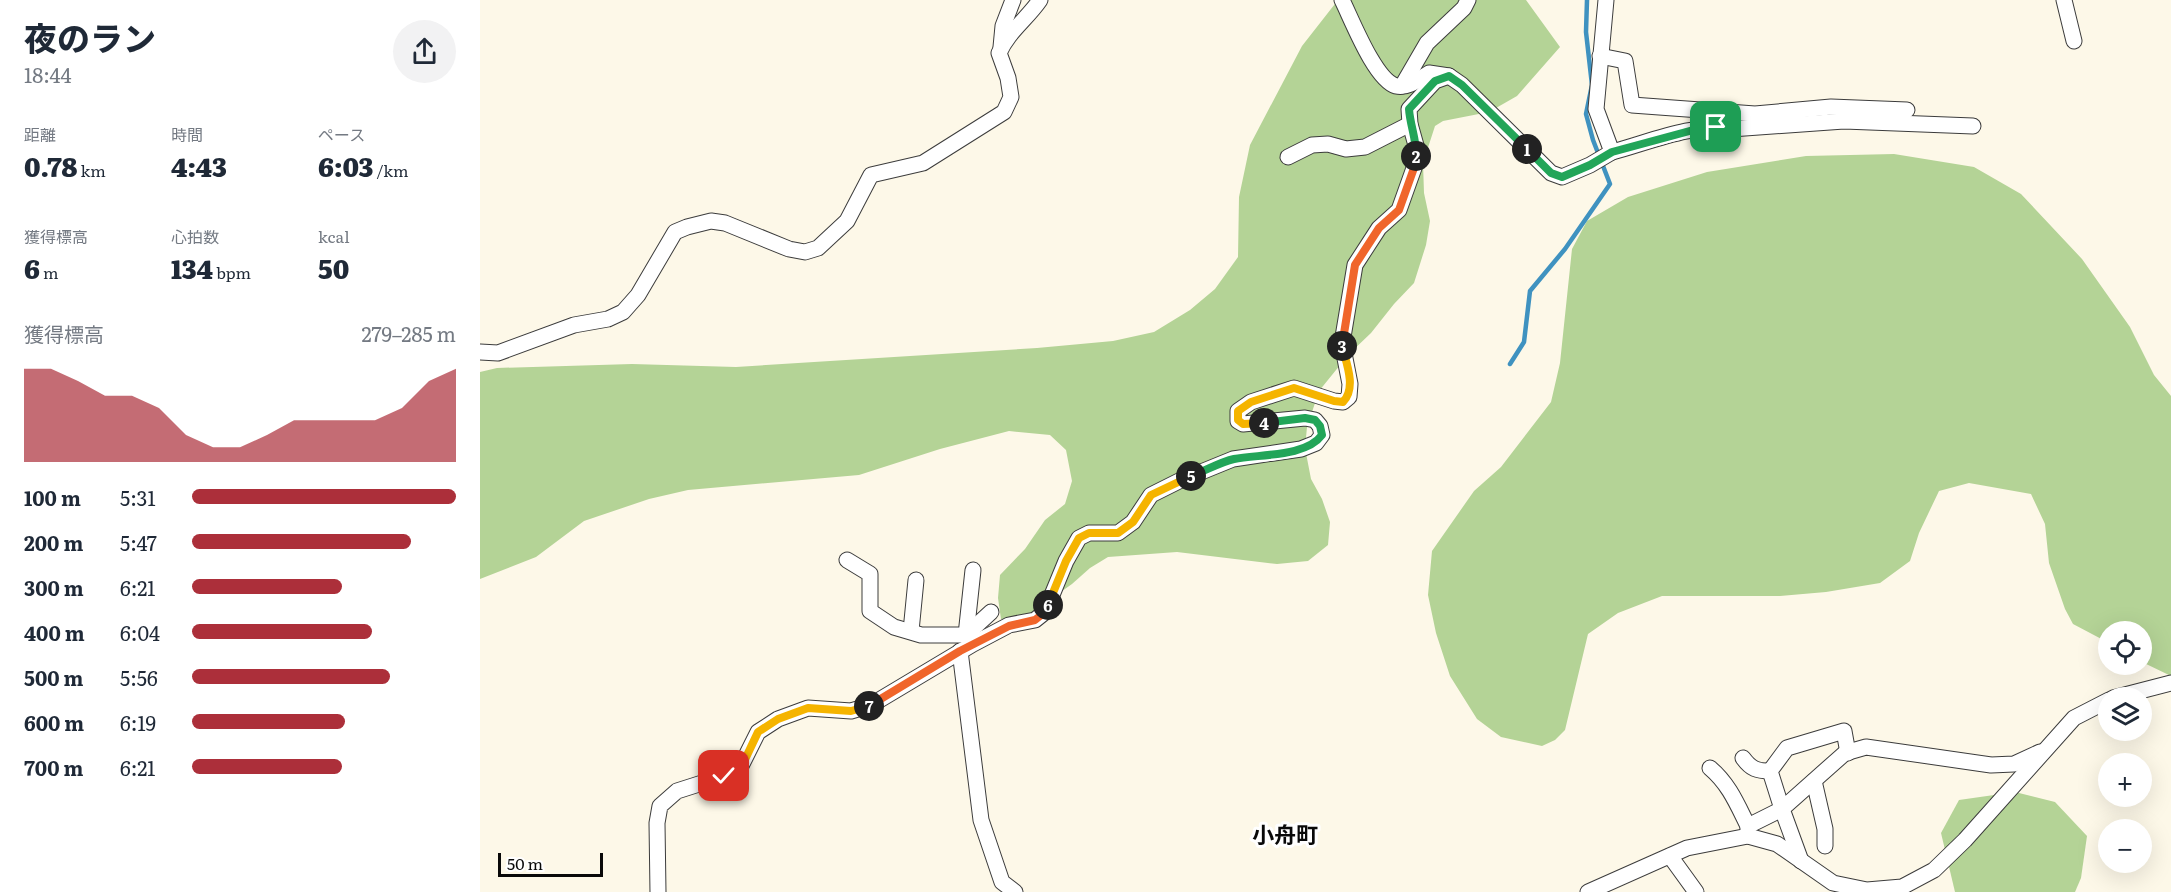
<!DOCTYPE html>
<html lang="ja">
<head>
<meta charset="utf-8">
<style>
  :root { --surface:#fff; --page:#f2f2f3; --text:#1f2937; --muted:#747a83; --accent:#ac2f3a }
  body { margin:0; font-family:Literata,"Noto Sans JP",serif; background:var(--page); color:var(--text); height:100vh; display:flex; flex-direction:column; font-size:22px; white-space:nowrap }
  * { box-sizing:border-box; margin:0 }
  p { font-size:20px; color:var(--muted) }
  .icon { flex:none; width:33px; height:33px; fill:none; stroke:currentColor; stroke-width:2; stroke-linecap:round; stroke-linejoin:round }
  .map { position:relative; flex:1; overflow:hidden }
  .details { display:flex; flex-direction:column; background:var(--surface); width:480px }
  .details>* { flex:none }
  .tools { position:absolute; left:1618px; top:621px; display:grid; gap:12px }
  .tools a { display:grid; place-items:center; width:54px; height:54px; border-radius:50%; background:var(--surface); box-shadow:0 6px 24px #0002; font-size:30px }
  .scale { position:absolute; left:18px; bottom:15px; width:105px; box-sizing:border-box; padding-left:6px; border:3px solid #090909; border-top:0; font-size:16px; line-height:21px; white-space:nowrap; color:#090909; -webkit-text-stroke:4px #fff; paint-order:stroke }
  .pin { position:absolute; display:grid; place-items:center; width:51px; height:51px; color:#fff; margin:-26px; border-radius:12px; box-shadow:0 3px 9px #0006 }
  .km { position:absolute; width:30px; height:30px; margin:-15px; border-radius:50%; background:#222; color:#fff; font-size:16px; line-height:30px; text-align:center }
  .round { display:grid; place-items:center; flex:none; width:63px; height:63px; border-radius:32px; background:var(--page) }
  .overview { display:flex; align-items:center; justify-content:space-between; height:102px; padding:0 24px }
  h1 { font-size:33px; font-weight:800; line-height:45px }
  .metrics { display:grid; grid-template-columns:repeat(3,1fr); gap:9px; height:102px; padding:6px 24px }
  .metrics div { display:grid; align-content:center }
  .metrics b { font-size:26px; font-weight:800 }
  .metrics small { font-size:16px; font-weight:400 }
  .metrics p { font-size:16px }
  .chart { height:168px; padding:12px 24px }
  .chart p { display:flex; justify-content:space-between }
  .chart svg { width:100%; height:108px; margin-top:6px; fill:var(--accent); opacity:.7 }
  ul { padding:0 24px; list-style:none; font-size:20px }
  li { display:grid; grid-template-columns:96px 72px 1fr; align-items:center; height:45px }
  li i { height:15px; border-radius:8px; background:var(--accent) }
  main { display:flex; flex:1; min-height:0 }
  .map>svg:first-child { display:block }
</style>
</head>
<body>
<main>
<section class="details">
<div class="overview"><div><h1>夜のラン</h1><p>18:44</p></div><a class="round"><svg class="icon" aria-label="share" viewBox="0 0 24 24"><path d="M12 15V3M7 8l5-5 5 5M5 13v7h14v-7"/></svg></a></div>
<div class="metrics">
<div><p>距離</p><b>0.78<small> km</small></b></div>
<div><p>時間</p><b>4:43</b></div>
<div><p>ペース</p><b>6:03<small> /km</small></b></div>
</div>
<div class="metrics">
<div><p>獲得標高</p><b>6<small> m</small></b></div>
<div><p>心拍数</p><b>134<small> bpm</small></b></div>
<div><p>kcal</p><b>50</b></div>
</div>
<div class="chart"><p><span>獲得標高</span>279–285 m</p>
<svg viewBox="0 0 160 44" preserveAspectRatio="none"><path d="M0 44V6L10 6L20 11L30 17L40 17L50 22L60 33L70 38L80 38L90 33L100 27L110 27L120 27L130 27L140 22L150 11L160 6V44z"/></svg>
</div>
<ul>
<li><b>100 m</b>5:31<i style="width:100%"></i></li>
<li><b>200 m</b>5:47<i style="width:83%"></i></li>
<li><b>300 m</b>6:21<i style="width:57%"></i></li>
<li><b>400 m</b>6:04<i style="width:68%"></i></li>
<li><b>500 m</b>5:56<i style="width:75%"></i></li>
<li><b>600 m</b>6:19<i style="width:58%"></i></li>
<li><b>700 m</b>6:21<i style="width:57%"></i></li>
</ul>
</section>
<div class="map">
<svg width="1691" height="892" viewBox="0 0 1691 892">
  <rect width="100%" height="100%" fill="#fdf8e8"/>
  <g fill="#b4d396">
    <path d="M858,0H1046L1080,47L1037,96L1009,112L963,121L955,126L943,163L944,193L950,221L946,245L934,283L914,304L891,333L869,354L839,391L827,427L825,448L831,479L842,499L850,522L848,545L828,561L797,564L697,552L628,557L610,568L592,584L544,618L521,619L518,598L520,575L545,549L565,520L585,504L592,481L586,450L570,435L529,431L460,449L379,475L208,490L169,499L104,521L56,557L0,579V372L17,368L152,364L256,367L557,348L633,341L674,332L710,310L735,289L758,257L759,197L770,145L822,46Z"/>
    <path d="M1414,154L1494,167L1541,194L1602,259L1650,327L1674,375L1691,396V676L1662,662V632H1629V643L1593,624L1585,609L1569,563L1565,524L1551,494L1489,483L1459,491L1439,533L1430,561L1400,583L1346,592L1300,596H1182L1138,613L1108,634L1085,730L1075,740L1062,746L1021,737L997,719L970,676L956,633L948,595L952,551L994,491L1021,467L1071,402L1080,363L1092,249L1107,221L1148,197L1227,172L1326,156Z"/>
    <path d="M1535,792L1575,802L1607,836L1601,878L1595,892H1475L1461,833L1479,800Z"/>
  </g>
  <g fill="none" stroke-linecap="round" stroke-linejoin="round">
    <path stroke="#3f92c0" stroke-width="4.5" d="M1030,364L1044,342L1050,291L1085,249L1130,184L1113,140L1106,114L1112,85L1106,32L1107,0"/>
    <g stroke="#3c3c3c" stroke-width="17">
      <g id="minor">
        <path d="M862,0C872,20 895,80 916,86C928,89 939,79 949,73L969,76L982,85L1071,173L1082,177L1110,165L1132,152L1116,109L1126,0"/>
        <path d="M1584,0L1594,41"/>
        <path d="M521,47L523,26L533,0"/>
        <path d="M1120,56L1145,61L1152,105L1275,114L1351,107L1427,110"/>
        <path d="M922,86L947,43L984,8L988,0"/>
        <path d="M1132,152C1170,142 1212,123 1251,129L1364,121L1493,126"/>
        <path d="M808,157L832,145L848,144L866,149L885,147L930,124"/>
        <path d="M0,352L18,353L94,325L128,319L143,312L158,295L195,232L207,227L231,221L245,223L309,249L325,252L338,248L367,221L391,175L443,163L524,112L531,97L528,78L519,53C528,32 547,19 560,0"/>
        <path d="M367,560L390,574V611L414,627L441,635H486L493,570"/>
        <path d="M431,631L436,580"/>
        <path d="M488,637L486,635L511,612"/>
        <path d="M480,651L501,820L522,882L535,892"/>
        <path d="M1633,698L1691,683"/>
        <path d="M1263,758C1271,769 1277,771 1290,771"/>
        <path d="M1230,768C1249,784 1257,804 1268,826"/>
        <path d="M1334,781L1345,829V846"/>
        <path d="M1268,836V826L1302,809L1290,771L1307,748L1364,731L1368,753"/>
        <path d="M1190,856L1216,892"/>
        <path d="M1321,861L1302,809L1365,753L1386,747L1511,765L1534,764L1560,752"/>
        <path d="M178,892L177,823L180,806L197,791L244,776L260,768L278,732L298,719L328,708L371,711L391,705L493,644L529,625L555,620L565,612L586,561L599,538L609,533H638L653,522L671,495L699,481L753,459L821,449L836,443L842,435L840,426L835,420L825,418L763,424L758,421V411L771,402L814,388L854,401L863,402L869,397L870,384L862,343L875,265L899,228L919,210L934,168L937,149L930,124L929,109L955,81L969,76"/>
        <path d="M1108,892L1207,848L1268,836L1297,844L1353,883L1387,890L1422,887L1454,870L1485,840L1594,718L1629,700"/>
      </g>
    </g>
    <use href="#minor" stroke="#fff" stroke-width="15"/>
  </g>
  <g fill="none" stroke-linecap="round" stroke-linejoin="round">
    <g stroke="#fff" stroke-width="12">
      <path id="split-1" d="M1047,149L1071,173L1082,177L1110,165L1132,152L1217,129L1236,127"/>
    </g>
    <g stroke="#fff" stroke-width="12">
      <path id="split-2" d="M936,156C937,141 930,125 929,109L955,81L969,76L982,85L1047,149"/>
    </g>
    <g stroke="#fff" stroke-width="12">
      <path id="split-3" d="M862,346L875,265L899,228L919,210L934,168L936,156"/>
    </g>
    <g stroke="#fff" stroke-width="12">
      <path id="split-4" d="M784,423L763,424L758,420V411L771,402L814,388L854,401L863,402C877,388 866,362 862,346"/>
    </g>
    <g stroke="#fff" stroke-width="12">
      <path id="split-5" d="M711,476C725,471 740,462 754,459C780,454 826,457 842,435L840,426L835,420L825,418L784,423"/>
    </g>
    <g stroke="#fff" stroke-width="12">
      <path id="split-6" d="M568,605L586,561L599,538L609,533H638L653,522L671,495L711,476"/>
    </g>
    <g stroke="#fff" stroke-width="12">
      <path id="split-7" d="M389,706L480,651L529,626L555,620L565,612L568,605"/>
    </g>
    <g stroke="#fff" stroke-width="12">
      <path id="split-8" d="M244,776L261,768L278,732L298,719L328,708L371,711L389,706"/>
    </g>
    <use href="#split-1" stroke="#22a559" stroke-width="8"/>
    <use href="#split-2" stroke="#22a559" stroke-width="8"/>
    <use href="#split-3" stroke="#f0652b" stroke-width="8"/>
    <use href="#split-4" stroke="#f5b400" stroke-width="8"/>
    <use href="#split-5" stroke="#22a559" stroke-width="8"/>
    <use href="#split-6" stroke="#f5b400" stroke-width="8"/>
    <use href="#split-7" stroke="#f0652b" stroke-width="8"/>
    <use href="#split-8" stroke="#f5b400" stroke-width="8"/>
  </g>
  <g text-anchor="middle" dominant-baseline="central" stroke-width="6" stroke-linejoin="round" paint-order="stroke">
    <g font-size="22" font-weight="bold" fill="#090909" stroke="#fff">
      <text x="805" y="833">小舟町</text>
    </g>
  </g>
</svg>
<div class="tools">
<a><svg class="icon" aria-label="locate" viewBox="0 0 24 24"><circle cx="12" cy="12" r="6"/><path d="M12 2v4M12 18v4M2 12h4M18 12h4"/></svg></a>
<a><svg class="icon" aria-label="layers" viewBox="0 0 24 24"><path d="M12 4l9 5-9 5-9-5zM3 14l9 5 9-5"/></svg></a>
<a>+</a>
<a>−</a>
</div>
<div class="scale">50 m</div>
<div class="pin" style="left:1236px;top:127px;background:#1e9e55"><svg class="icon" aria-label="arrive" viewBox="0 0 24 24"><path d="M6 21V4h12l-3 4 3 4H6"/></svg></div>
<div class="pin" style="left:244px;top:776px;background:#d93025"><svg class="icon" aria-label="check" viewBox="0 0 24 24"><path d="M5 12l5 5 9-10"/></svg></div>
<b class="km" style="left:1047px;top:149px">1</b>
<b class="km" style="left:936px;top:156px">2</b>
<b class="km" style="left:862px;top:346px">3</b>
<b class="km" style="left:784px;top:423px">4</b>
<b class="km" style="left:711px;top:476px">5</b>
<b class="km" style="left:568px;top:605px">6</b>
<b class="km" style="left:389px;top:706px">7</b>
</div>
</main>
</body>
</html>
